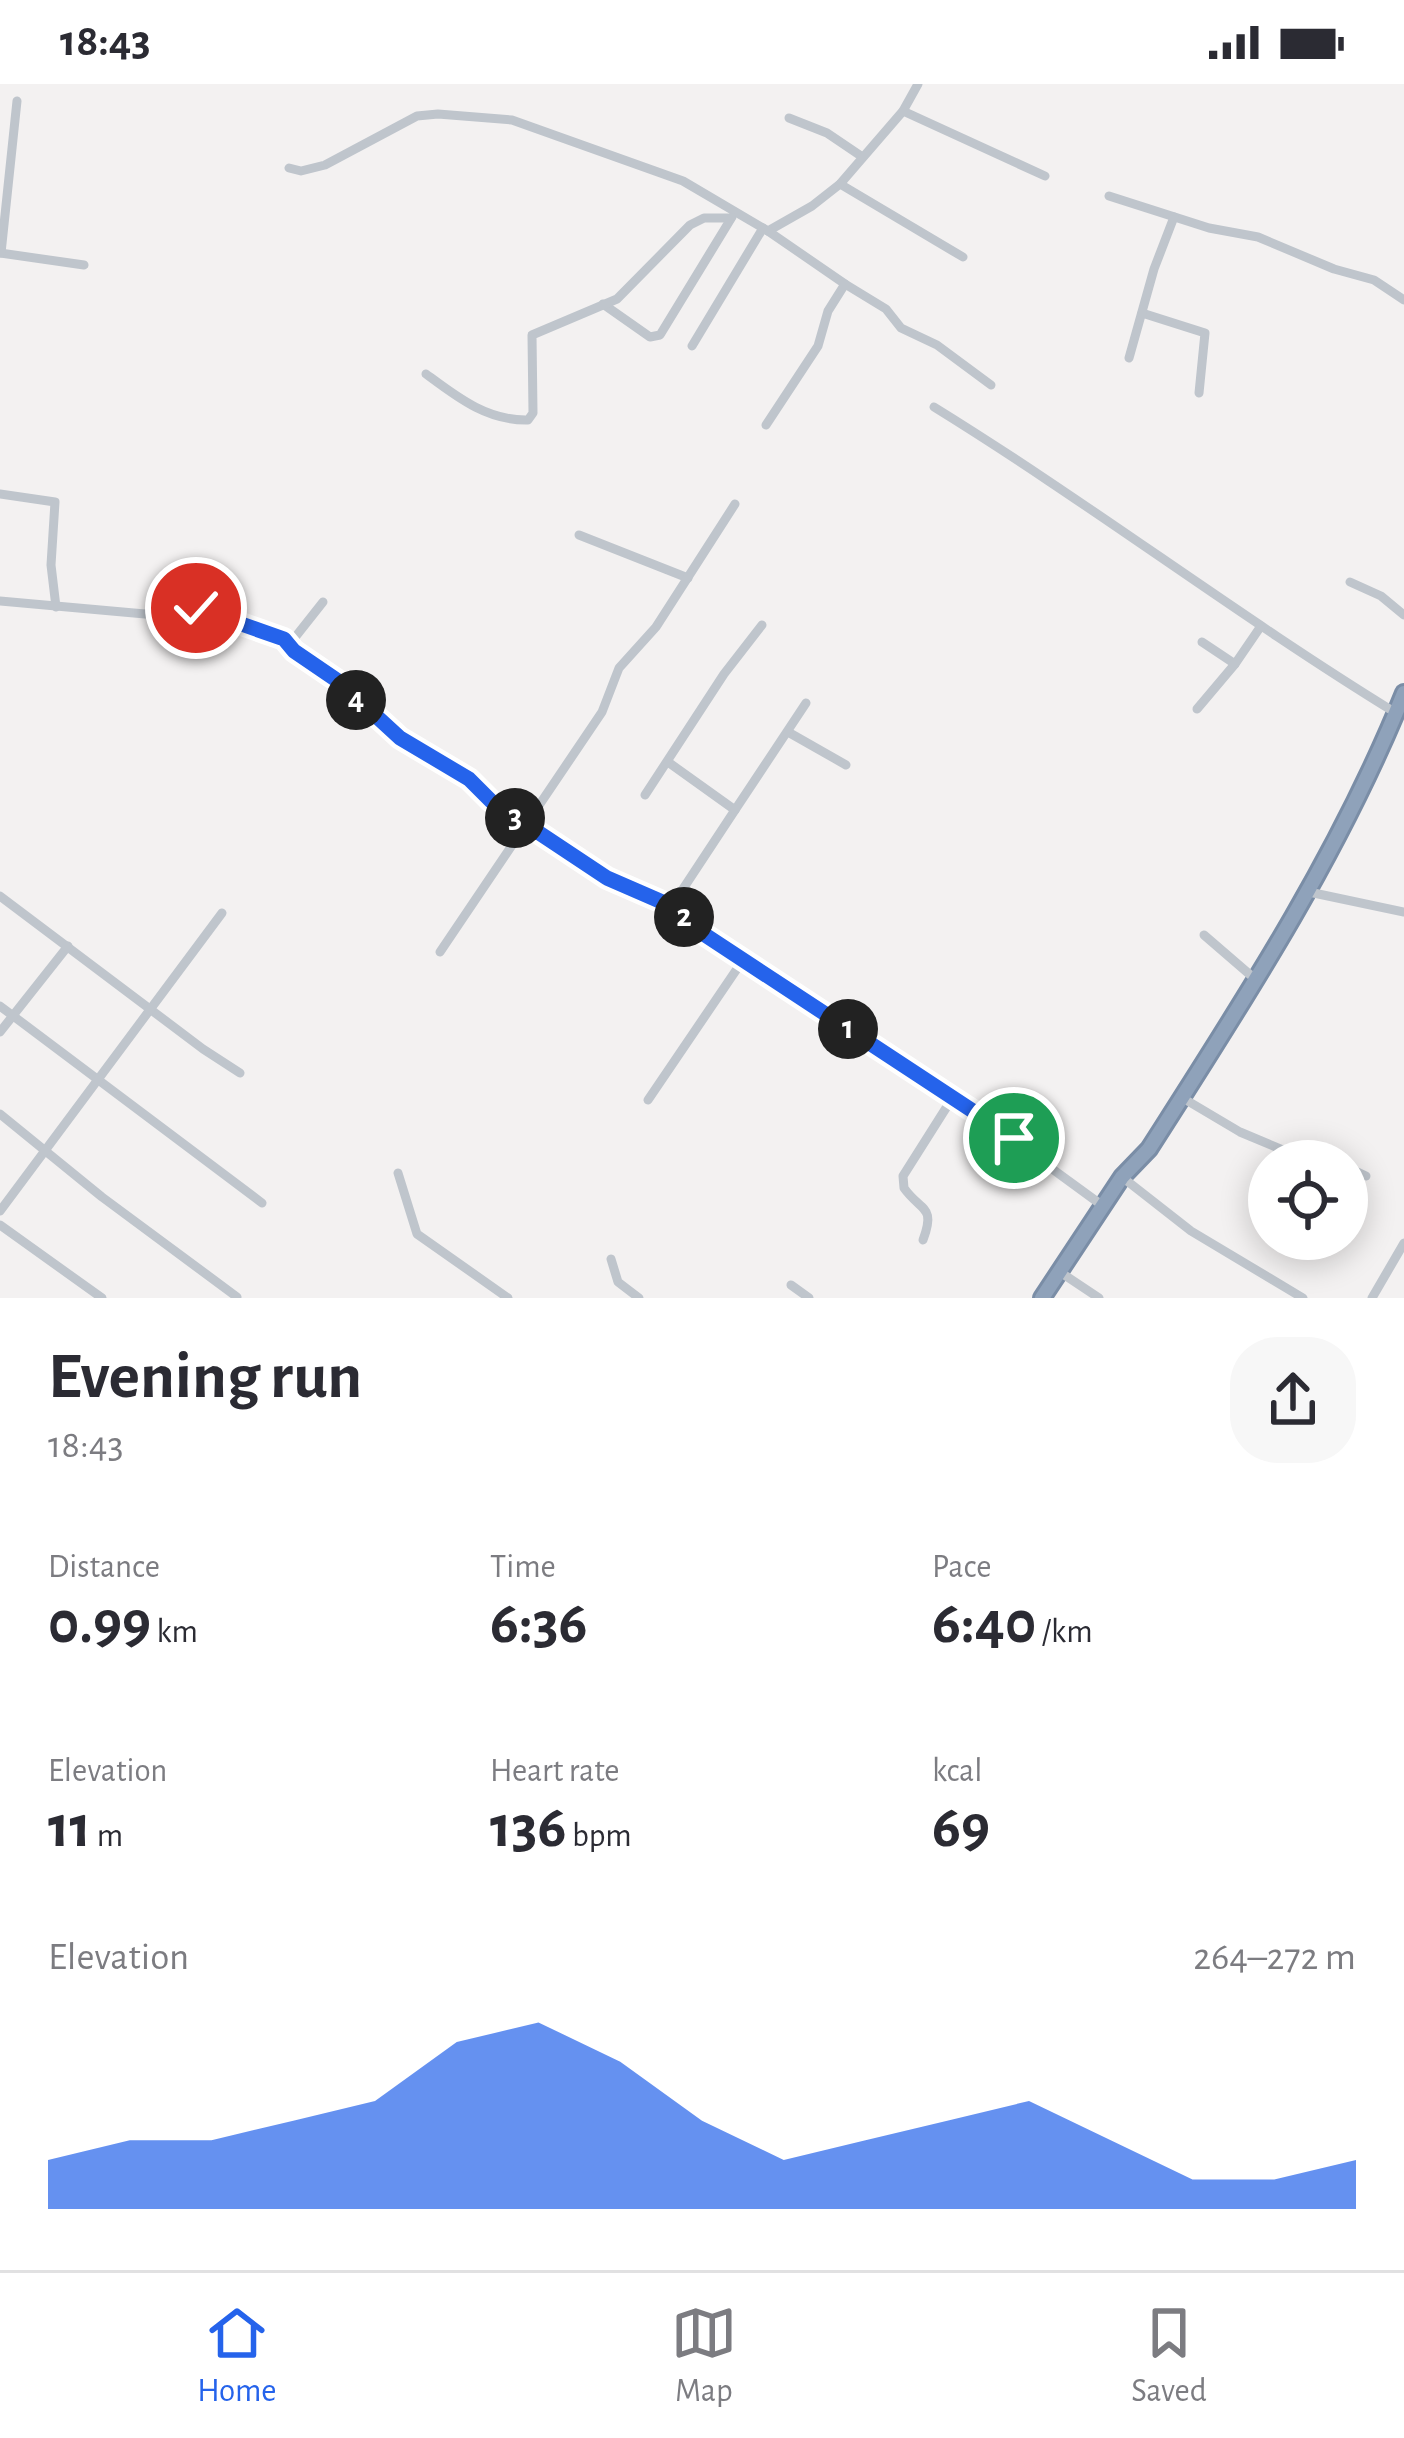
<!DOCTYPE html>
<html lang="en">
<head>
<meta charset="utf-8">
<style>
  :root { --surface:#fff; --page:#f7f7f7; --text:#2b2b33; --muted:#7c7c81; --line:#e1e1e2; --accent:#2563eb }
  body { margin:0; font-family:"Alegreya Sans",sans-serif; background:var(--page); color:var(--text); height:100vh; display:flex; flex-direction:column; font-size:45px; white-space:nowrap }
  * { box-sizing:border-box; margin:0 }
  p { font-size:39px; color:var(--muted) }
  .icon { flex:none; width:66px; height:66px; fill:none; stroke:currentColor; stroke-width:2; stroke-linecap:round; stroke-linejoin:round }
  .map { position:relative; height:1214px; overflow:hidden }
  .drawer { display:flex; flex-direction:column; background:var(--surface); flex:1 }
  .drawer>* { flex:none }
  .controls { position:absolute; left:1248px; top:1056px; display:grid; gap:24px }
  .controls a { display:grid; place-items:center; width:120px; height:120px; border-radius:50%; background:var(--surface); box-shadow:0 6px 30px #0003; font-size:60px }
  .pin { position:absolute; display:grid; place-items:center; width:102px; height:102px; color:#fff; margin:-51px; border:6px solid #fff; border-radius:50%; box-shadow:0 3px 12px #0007 }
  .km { position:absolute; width:60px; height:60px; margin:-30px; border-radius:50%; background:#222; color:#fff; font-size:33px; line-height:60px; text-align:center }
  .round { display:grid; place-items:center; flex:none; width:126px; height:126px; border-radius:48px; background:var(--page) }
  .headline { display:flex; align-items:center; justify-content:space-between; height:204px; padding:0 48px }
  h1 { font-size:66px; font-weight:700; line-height:90px }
  .metrics { display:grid; grid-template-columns:repeat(3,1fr); gap:18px; height:204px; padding:12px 48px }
  .metrics div { display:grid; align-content:center }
  .metrics b { font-size:60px; font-weight:700 }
  .metrics small { font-size:33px; font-weight:400 }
  .metrics p { font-size:33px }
  .chart { height:336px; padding:24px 48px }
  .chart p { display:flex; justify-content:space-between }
  .chart svg { width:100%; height:216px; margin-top:12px; fill:var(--accent); opacity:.7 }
  .status { display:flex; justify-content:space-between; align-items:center; height:84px; padding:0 60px; background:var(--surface); direction:ltr }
  .status svg { height:33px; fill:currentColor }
  .tab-bar { display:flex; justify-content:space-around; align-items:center; height:168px; border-top:3px solid var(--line); background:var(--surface); font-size:33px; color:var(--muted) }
  .tab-bar a { display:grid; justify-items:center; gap:6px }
  .tab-bar .on { color:var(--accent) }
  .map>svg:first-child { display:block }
</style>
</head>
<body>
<div class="status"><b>18:43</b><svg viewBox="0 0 49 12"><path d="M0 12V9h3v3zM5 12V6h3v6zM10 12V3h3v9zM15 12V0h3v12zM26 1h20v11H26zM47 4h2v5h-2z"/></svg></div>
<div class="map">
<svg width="1404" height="1214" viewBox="0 0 1404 1214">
  <rect width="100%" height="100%" fill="#f3f1f1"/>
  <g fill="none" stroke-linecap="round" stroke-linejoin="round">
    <g stroke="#7a8da6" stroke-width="20">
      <path id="highway" d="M1042,1214L1122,1093L1149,1065C1243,918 1339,771 1404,609"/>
    </g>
    <g stroke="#bfc5cc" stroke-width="9">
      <path d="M903,27L1045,92"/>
      <path d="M789,34L827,49L861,72"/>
      <path d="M289,84L301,87L325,81L417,32L438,30L512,36L683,97L768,147L812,122L840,100L903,27L918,0"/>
      <path d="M840,100L963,173"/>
      <path d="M1109,112L1209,144L1258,153L1334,185L1374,196L1404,216"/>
      <path d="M0,169L84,181"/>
      <path d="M1,169L17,17"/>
      <path d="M845,200L886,225L901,244L937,261L991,301"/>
      <path d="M603,220L650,253L660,251L732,133"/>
      <path d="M1142,229L1205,249L1199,309"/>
      <path d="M692,262L763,144"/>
      <path d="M1129,274L1154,185L1174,133"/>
      <path d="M426,290C457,313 487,337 528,336L533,329L532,251L617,215L690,141L704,134H731"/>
      <path d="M934,323C1091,420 1238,532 1396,629"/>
      <path d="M766,341L818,262L828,227L845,200L768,147"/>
      <path d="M0,410L55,418L51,481L56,523"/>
      <path d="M579,451L688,494"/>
      <path d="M1350,498L1381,512L1404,531"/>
      <path d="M0,517L145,530L196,524L271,548L338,597L400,654L469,695L491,717L607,794L676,823L693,843L955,1014L1103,1122"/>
      <path d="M1202,558L1235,580"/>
      <path d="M289,561L323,518"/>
      <path d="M1197,625L1235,580L1261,542"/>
      <path d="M788,648L846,681"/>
      <path d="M668,678L735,726L677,814L676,823"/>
      <path d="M645,711L724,590L762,541"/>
      <path d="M735,726L806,619"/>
      <path d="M1309,808L1404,828"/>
      <path d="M0,812L203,965L240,989"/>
      <path d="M1204,851L1255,895"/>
      <path d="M440,868L602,628L619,584L656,543L735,420"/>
      <path d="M0,922L262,1119"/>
      <path d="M0,948L68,862"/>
      <path d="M1181,1013L1240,1048L1309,1077"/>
      <path d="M648,1016L743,876"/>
      <path d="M0,1030L102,1113L237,1213"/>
      <path d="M1347,1083L1366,1092"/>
      <path d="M398,1089L417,1150L508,1214"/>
      <path d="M1122,1093L1191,1147L1303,1214"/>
      <path d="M0,1127L222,829"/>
      <path d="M0,1141L102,1214"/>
      <path d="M923,1156C936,1121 921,1128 904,1104L903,1092L953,1013"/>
      <path d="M611,1175L618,1198L639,1214"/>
      <path d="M1060,1188L1099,1214"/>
      <path d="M791,1201L809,1214"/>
      <path d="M1372,1214L1404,1159"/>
    </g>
    <use href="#highway" stroke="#8fa2ba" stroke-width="14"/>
  </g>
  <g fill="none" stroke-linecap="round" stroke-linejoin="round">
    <g stroke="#fff" stroke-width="24">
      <path id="route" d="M196,524L284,555L294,567L338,597L400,654L469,695L491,717L607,794L676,824L693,843L1014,1054"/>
    </g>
    <use href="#route" stroke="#2563eb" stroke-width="15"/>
  </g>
</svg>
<div class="controls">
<a><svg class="icon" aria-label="locate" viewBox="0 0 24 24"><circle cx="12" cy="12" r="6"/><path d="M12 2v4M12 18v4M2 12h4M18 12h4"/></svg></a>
</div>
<div class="pin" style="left:1014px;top:1054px;background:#1e9e55"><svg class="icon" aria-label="arrive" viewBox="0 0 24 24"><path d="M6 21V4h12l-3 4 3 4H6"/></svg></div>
<div class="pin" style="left:196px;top:524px;background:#d93025"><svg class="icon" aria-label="check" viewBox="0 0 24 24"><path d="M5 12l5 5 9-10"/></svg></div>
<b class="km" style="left:848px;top:945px">1</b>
<b class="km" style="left:684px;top:833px">2</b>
<b class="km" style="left:515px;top:734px">3</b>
<b class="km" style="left:356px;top:616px">4</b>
</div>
<section class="drawer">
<div class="headline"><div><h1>Evening run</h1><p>18:43</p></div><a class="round"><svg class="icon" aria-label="share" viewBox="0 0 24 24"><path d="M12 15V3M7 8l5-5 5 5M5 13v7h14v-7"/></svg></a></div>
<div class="metrics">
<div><p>Distance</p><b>0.99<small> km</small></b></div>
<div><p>Time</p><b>6:36</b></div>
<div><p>Pace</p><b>6:40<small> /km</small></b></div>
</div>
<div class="metrics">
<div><p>Elevation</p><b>11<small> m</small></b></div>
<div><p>Heart rate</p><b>136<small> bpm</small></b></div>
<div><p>kcal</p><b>69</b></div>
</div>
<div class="chart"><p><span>Elevation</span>264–272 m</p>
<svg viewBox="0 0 160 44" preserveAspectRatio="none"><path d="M0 44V34L10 30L20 30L30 26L40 22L50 10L60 6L70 14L80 26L90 34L100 30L110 26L120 22L130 30L140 38L150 38L160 34V44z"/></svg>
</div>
</section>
<nav class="tab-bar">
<a class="on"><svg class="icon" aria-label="home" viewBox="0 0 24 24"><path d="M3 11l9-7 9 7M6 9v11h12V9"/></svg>Home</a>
<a><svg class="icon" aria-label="map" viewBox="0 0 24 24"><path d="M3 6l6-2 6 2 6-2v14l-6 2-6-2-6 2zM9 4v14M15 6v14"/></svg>Map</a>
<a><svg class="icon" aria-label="saved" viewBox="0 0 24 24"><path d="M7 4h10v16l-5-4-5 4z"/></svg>Saved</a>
</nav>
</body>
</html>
